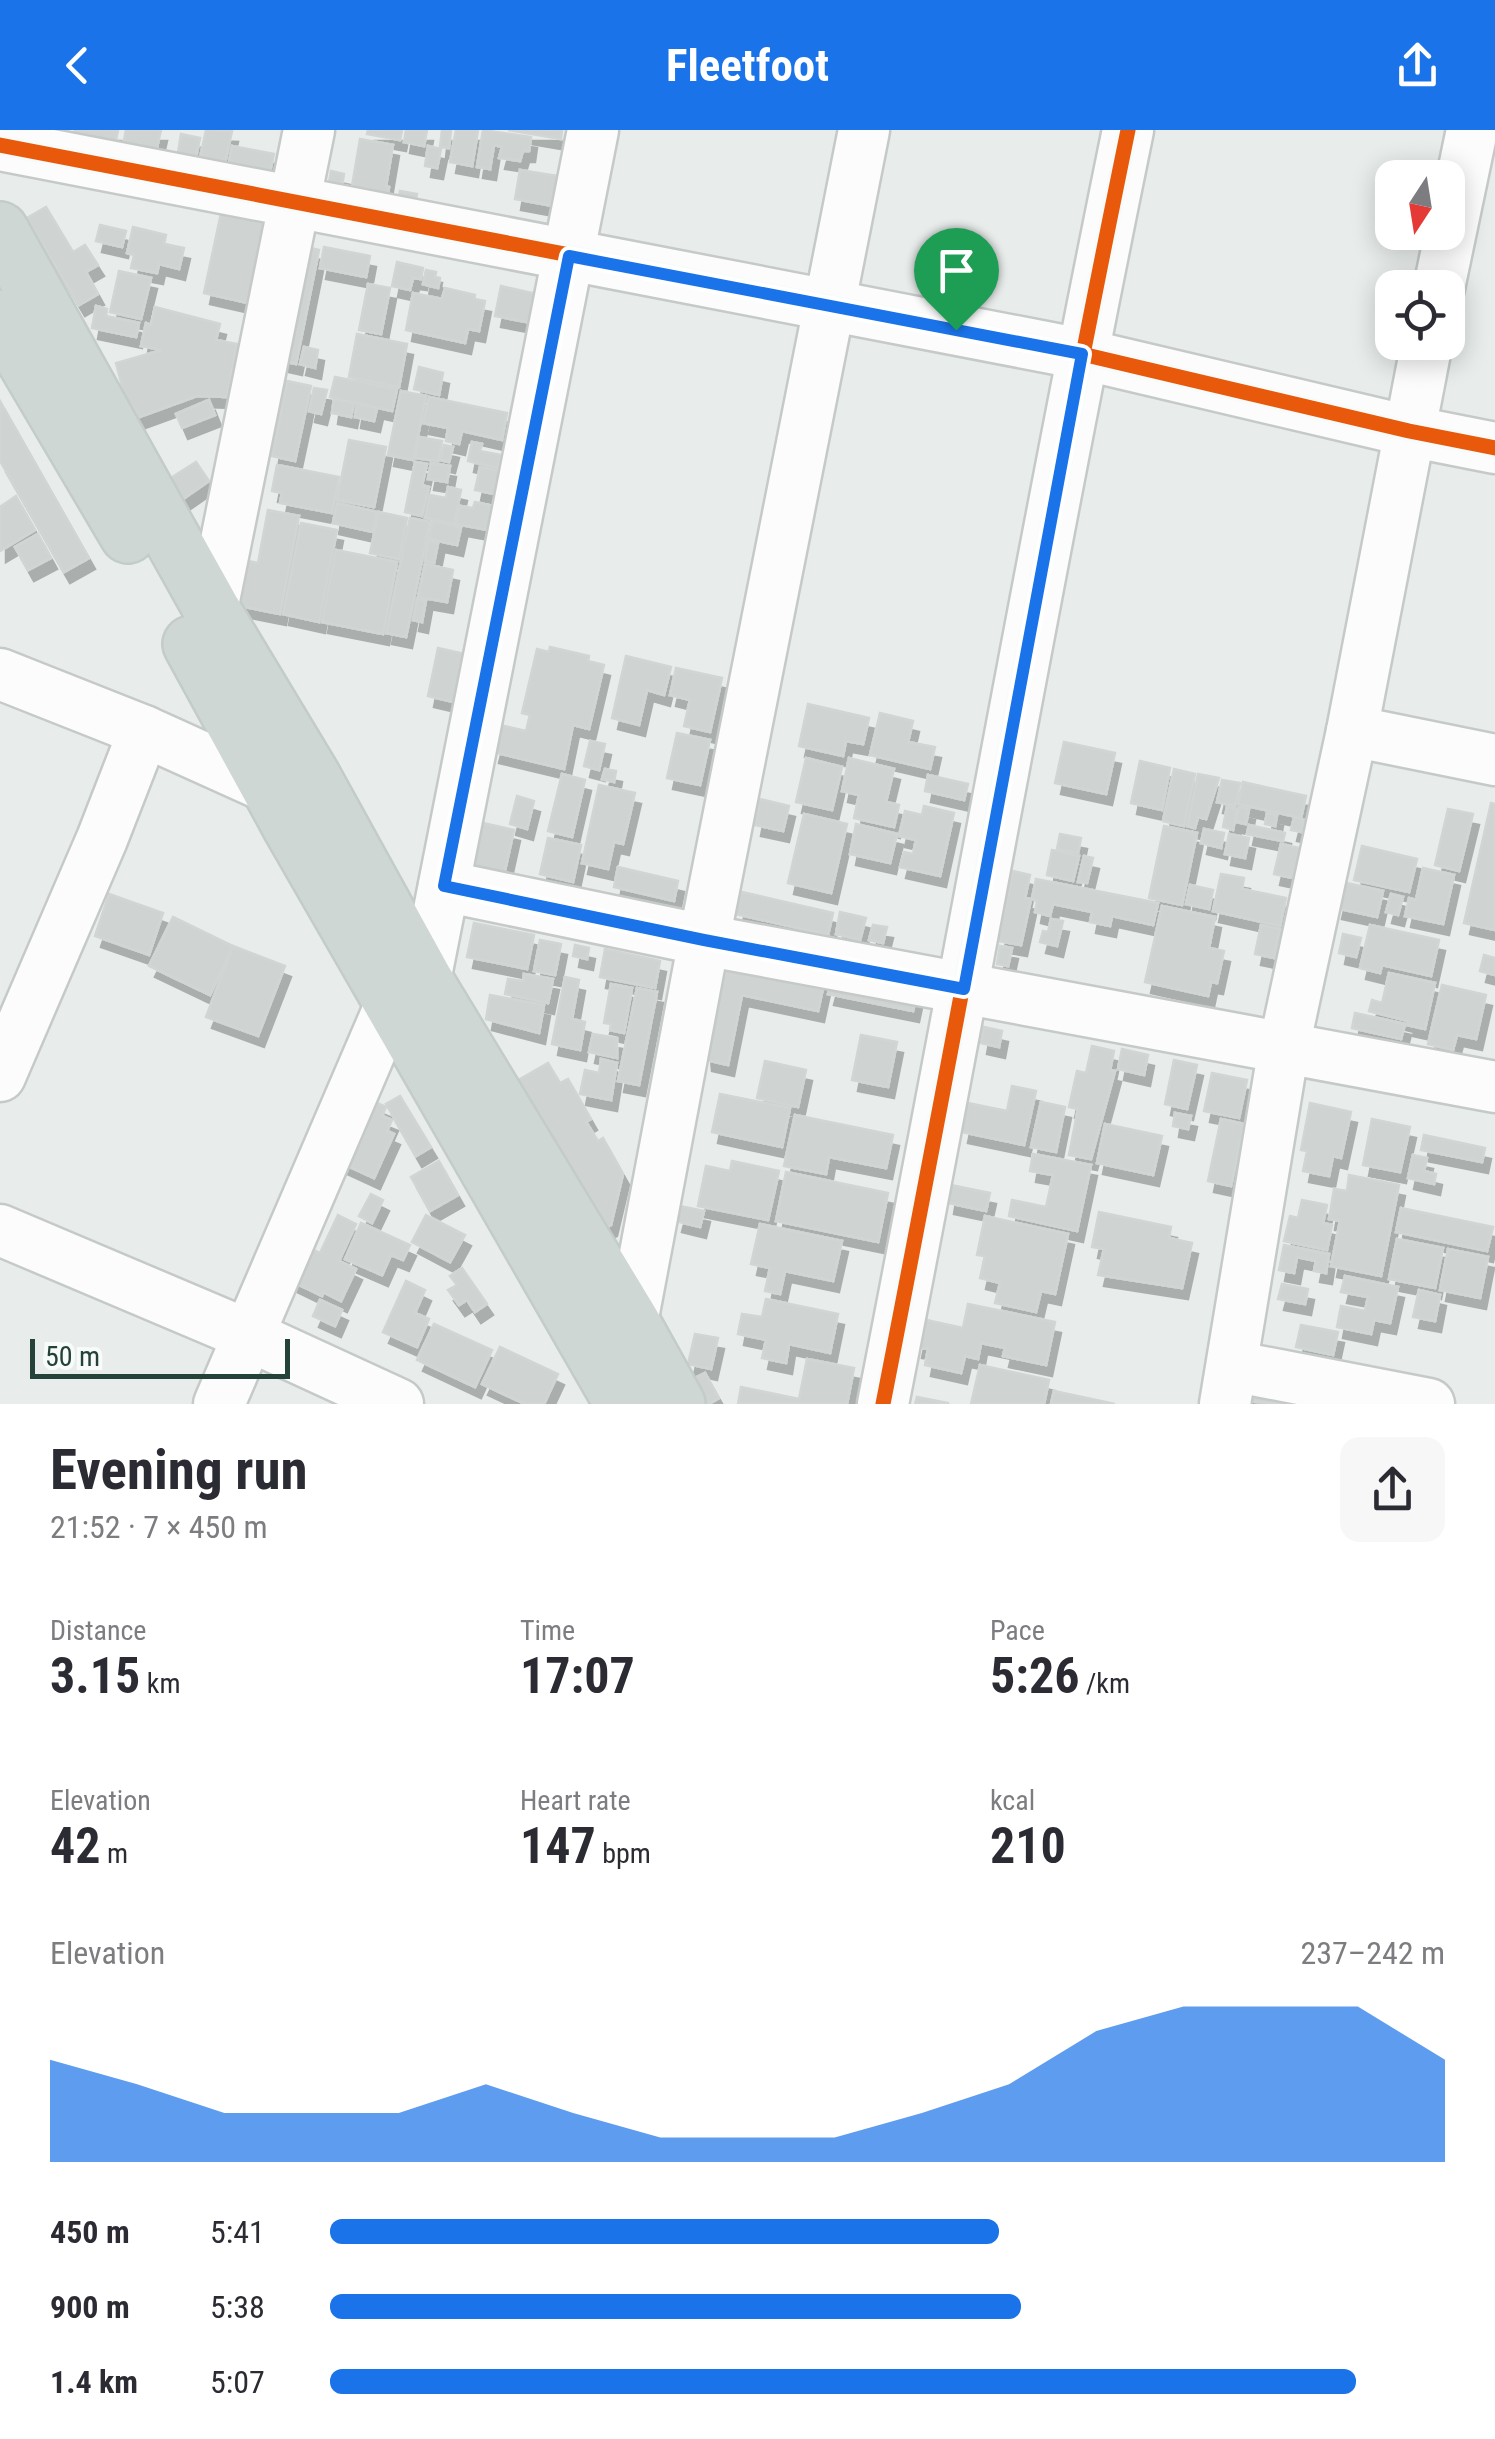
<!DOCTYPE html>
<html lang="en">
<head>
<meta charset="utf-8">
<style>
  :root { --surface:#fff; --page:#f7f7f7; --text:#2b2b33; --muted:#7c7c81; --accent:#1a73e8 }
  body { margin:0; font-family:"Roboto Condensed",sans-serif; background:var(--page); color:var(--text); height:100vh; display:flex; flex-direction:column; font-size:38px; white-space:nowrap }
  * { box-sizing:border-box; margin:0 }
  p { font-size:32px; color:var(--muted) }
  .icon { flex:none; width:55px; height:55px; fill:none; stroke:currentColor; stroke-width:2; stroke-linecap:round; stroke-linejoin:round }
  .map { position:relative; height:1274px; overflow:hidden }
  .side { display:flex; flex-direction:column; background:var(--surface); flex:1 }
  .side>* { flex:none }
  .needle { width:65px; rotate:192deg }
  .controls { position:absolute; left:1375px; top:30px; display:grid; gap:20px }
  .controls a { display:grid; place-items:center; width:90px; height:90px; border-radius:20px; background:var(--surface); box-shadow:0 5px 25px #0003; font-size:50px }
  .scale { position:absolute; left:30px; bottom:25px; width:260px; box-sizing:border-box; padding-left:10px; border:5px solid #24423a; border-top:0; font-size:28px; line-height:35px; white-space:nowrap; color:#24423a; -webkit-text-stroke:8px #f7fbf9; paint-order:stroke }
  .pin { position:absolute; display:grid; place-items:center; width:85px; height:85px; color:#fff; margin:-102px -42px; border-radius:50% 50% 50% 0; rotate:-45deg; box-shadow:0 0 10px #0007 }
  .pin .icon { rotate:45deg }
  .round { display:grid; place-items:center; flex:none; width:105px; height:105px; border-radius:20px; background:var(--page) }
  .head { display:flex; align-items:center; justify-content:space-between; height:170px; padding:0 50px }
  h1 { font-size:55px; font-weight:700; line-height:75px }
  .stats { display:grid; grid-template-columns:repeat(3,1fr); gap:15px; height:170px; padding:10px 50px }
  .stats div { display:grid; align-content:center }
  .stats b { font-size:50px; font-weight:700 }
  .stats small { font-size:28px; font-weight:400 }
  .stats p { font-size:28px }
  .chart { height:280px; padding:20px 50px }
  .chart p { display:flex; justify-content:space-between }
  .chart svg { width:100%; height:180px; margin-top:10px; fill:var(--accent); opacity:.7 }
  ul { padding:0 50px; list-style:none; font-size:32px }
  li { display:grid; grid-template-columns:160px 120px 1fr; align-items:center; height:75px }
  li i { height:25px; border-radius:12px; background:var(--accent) }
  header { display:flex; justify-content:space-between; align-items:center; height:130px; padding:0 50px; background:var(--accent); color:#fff; font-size:45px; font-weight:700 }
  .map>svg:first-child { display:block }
</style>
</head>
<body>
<header><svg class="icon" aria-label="back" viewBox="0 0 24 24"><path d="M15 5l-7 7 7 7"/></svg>Fleetfoot<svg class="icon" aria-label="share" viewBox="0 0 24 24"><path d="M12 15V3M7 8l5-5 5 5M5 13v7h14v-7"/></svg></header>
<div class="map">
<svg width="1495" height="1274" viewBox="0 0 1495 1274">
  <defs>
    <filter id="shadow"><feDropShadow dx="6" dy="11" stdDeviation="0" flood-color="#0004"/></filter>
  </defs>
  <rect width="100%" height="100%" fill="#e8edeb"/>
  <g fill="#cfd4d2" stroke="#d1d6d4" stroke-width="2.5" filter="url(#shadow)">
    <path d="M75,0H118L115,15L73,6Z"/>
    <path d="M126,0H161L156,22L123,15Z"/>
    <path d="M206,0L232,1L224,38L199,33Z"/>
    <path d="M368,0H402L400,10L367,4Z"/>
    <path d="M406,0H427L424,16L404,12Z"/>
    <path d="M442,0H451L449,18L440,17Z"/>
    <path d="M456,0H478L472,36L450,32Z"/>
    <path d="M483,0L531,7L529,21H523L520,31L499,28L502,17L494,15L490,39L477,37Z"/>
    <path d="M508,0H562L561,9Z"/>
    <path d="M181,4L200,8L196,27L178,23Z"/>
    <path d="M360,9L393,15L386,56L389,57L387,69L351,62Z"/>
    <path d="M232,16L274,24L269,46L228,38Z"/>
    <path d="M428,16L441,19L437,38L425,36Z"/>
    <path d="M520,40L558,46L553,76L515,69Z"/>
    <path d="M331,41L344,44L341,61L328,59Z"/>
    <path d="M400,61L417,64L415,74L398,71Z"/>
    <path d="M46,77L73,122L85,115L98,135L86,142L98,164L79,175L27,88Z"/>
    <path d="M221,83L266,94L248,173L204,163Z"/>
    <path d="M100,95L126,101L122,117L96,111Z"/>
    <path d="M133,97L166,105L164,114L184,118L179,139L159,134L157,143L131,138L134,125L127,123Z"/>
    <path d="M298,115L319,120L296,234L274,229Z"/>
    <path d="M324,117L370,126L366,147L320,138Z"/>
    <path d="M397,132L423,138L421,149L413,148L410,160L392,156Z"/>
    <path d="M426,140L436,142L435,147L440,148L438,158L423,154Z"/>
    <path d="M119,141L151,148L141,189L110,182Z"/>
    <path d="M368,154L390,158L381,204L359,200Z"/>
    <path d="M501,156L554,168L548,196L495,186Z"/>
    <path d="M445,158L475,165L474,169L485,171L479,201L468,199L465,213L406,200L413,163L442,169Z"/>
    <path d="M96,176L107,179L106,186L139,193L136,207L92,198Z"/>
    <path d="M155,177L220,194L216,210L237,214L227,267L197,266L137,288L133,276L128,279L116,233L162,220L141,216L146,193L151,195Z"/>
    <path d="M357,204L407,214L399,257L349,247Z"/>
    <path d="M304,217L318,220L315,238L300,234Z"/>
    <path d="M419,237L443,243L439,265L414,259Z"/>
    <path d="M335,247L397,259L392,281L330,267Z"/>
    <path d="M287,251L311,256L295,331L272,326Z"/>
    <path d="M314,258L327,260L321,284L309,281Z"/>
    <path d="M401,261L426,266L413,330L388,325Z"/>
    <path d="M429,267L507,283L502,310L462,301L459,314L446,311L448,298L423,293Z"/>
    <path d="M334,269L354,273L351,287L332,283Z"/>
    <path d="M209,270L215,285L182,298L176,284Z"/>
    <path d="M0,271L89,428L64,442L0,331Z"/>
    <path d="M357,274L377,278L374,291L355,287Z"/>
    <path d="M419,307L442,311L438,331L415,328Z"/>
    <path d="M349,310L386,317L374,377L337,370Z"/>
    <path d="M472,312L482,314L480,321L501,325L498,338L468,331Z"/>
    <path d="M444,315L453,317L449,332L440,330Z"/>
    <path d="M196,332L209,351L183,369L169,349Z"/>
    <path d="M415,332L427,334L422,355L429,357L422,386L405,382Z"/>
    <path d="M431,333L450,336L447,352L428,349Z"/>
    <path d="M277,335L339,347L332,383L280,373L282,363L272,361Z"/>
    <path d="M480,337L501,341L495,364L475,360Z"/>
    <path d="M448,357L461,360L454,394L425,388L430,365L446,368Z"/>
    <path d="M16,366L35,400L0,421V377Z"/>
    <path d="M475,372L493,376L488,400L456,394L460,376L473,378Z"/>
    <path d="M337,373L377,382L373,402L333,393Z"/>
    <path d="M268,380L299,386L280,484L240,476L248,431L258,433Z"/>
    <path d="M379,382L407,388L399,429L370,423Z"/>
    <path d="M410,388L430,392L406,507L386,503Z"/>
    <path d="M433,391L461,397L457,415L429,409Z"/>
    <path d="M301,393L337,400L319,492L283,484Z"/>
    <path d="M38,404L51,428L28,440L15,417Z"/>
    <path d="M428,411L438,413L434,433L425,431Z"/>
    <path d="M336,420L397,432L383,504L322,492Z"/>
    <path d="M425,434L453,440L447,472L418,467Z"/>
    <path d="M417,469L426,470L422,492L413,490Z"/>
    <path d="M550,517L589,526L588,531L604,535L589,599L573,595L564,639L493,622L500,595L526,601L530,585L522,583L537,519L549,522Z"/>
    <path d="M438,518L469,525L458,573L428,566Z"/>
    <path d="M626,526L671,537L664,565L647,560L639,595L612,588Z"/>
    <path d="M676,538L722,548L710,602L684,596L690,570L670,565Z"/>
    <path d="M808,574L869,588L863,614L846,611L843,626L799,616Z"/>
    <path d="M880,583L913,591L908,612L935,617L930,639L870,625Z"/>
    <path d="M677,603L710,610L700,655L667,648Z"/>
    <path d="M590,611L605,614L599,640L584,636Z"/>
    <path d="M1064,612L1115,623L1106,664L1055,653Z"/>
    <path d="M806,628L842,637L832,680L796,672Z"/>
    <path d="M849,628L894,639L886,672L899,675L894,697L854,688L859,665L842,661Z"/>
    <path d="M1140,631L1170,638L1162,680L1131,673Z"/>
    <path d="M605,639L616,641L614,652L602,649Z"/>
    <path d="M1174,639L1195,644L1184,696L1163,691Z"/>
    <path d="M562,644L585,650L572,707L548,701Z"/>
    <path d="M1198,644L1219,648L1206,689L1198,687L1195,698L1187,696Z"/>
    <path d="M928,645L968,654L964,670L925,661Z"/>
    <path d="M1222,650L1240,653L1235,676L1217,672Z"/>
    <path d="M1243,652L1306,666L1301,688L1238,674Z"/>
    <path d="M599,655L635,663L623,714L614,712L608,739L582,733Z"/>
    <path d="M517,666L534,671L527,699L510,694Z"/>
    <path d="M760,669L789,676L783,701L755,695Z"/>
    <path d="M1491,673L1495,674V800L1464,793Z"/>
    <path d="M924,676L954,683L940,746L900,737L904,722L913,724L916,710L899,706L905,681L922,685Z"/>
    <path d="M1227,677L1237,679L1233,700L1223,697Z"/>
    <path d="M1239,677L1249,679L1246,694L1236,692Z"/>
    <path d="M1448,679L1473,684L1459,741L1435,735Z"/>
    <path d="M1267,683L1277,685L1275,696L1265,694Z"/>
    <path d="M804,684L847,694L831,763L788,753Z"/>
    <path d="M1294,688L1304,690L1302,702L1291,700Z"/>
    <path d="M483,693L514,700L502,754L470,747Z"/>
    <path d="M856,694L897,704L890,733L850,724Z"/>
    <path d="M1249,695L1285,703L1283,711L1247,704Z"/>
    <path d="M1164,696L1197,703L1182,775L1149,768Z"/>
    <path d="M1204,699L1224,703L1221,718L1201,713Z"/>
    <path d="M1060,704L1081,708L1078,723L1057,719Z"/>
    <path d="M1229,704L1249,708L1245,728L1225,724Z"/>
    <path d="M548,708L581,715L573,752L540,744Z"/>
    <path d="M1281,714L1299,718L1293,748L1274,744Z"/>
    <path d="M1362,716L1417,729L1409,762L1354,750Z"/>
    <path d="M1052,720L1079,726L1073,751L1047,745Z"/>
    <path d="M1084,726L1093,728L1087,753L1078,752Z"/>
    <path d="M618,737L678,751L674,771L614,757Z"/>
    <path d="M1423,738L1454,745L1443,794L1405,786L1409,768L1416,770Z"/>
    <path d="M1013,741L1030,745L1025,768L1031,769L1021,815L998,811Z"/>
    <path d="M1221,744L1244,748L1242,759L1286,768L1280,796L1213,781Z"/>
    <path d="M1036,749L1158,773L1153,795L1112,786L1110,796L1090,792L1092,782L1053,774L1050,786L1035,782L1037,771L1032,769Z"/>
    <path d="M1342,752L1383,761L1377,787L1336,778Z"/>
    <path d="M1190,755L1213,760L1209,779L1186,774Z"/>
    <path d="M742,762L833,783L828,805L736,784Z"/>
    <path d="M109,764L163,783L149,825L95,806Z"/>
    <path d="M1391,764L1403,767L1398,785L1386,782Z"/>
    <path d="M1162,776L1215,787L1209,818L1224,821L1217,853L1211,852L1208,866L1145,852Z"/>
    <path d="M840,782L866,788L860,810L836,804Z"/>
    <path d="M173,787L233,816L210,865L149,836Z"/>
    <path d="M1051,789L1063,791L1057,816L1040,812L1043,801L1048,802Z"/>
    <path d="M474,793L534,805L527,839L467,827Z"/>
    <path d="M873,795L887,797L883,813L869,810Z"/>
    <path d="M1261,795L1280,799L1274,828L1255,824Z"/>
    <path d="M1370,795L1439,810L1431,846L1382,835L1380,843L1360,838Z"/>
    <path d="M1343,804L1361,808L1356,827L1339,823Z"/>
    <path d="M540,810L561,814L555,845L534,841Z"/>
    <path d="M575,815L589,818L587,829L573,826Z"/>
    <path d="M233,816L285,836L258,906L206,887Z"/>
    <path d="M1000,816L1012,818L1008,836L997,834Z"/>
    <path d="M605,819L660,831L655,858L600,847Z"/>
    <path d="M1484,825L1495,828V845L1480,841Z"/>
    <path d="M728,828L825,849L818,881L742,865L728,935L706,930L702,880L716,883Z"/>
    <path d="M1389,843L1435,853L1425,899L1407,895L1408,891L1369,881L1372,870L1382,873Z"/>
    <path d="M524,844L553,849L548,873L505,864L508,849L523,851Z"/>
    <path d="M565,847L579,850L572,889L585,892L580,920L552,914Z"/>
    <path d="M832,849L916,867L913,881L828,864Z"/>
    <path d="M611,854L632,858L624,903L610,900L611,894L604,893Z"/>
    <path d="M1442,855L1486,865L1476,909L1457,905L1453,920L1428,914Z"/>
    <path d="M637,858L657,862L639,955L618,951Z"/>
    <path d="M490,865L544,875L539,903L486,889Z"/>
    <path d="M1355,883L1405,894L1401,909L1352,898Z"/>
    <path d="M984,897L1002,901L999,917L981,913Z"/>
    <path d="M593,904L617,908V928L589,922Z"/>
    <path d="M861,905L897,912L888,957L852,950Z"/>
    <path d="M1092,916L1114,921L1110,940L1115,941L1091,1029L1069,1025L1078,979L1069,977L1077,941L1086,943Z"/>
    <path d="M1122,919L1148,925L1144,945L1118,939Z"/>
    <path d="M601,929L617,933L611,970L580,964L585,940L599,943Z"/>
    <path d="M1174,930L1197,935L1187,979L1165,974Z"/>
    <path d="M765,931L806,940L798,977L757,968Z"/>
    <path d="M548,933L560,953L568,949L591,989L586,992L598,1011L603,1008L623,1044L611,1095L600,1101L515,952Z"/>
    <path d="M1212,943L1247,950L1239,988L1204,981Z"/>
    <path d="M1012,956L1036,961L1024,1015L962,1002L968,973L1007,981Z"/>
    <path d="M720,964L790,978L782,1017L712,1002Z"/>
    <path d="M400,966L431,1017L416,1026L386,974Z"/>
    <path d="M370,970L386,977L382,986L392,990L387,1001L394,1004L374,1048L341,1033Z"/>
    <path d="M1041,972L1065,977L1056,1022L1031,1017Z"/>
    <path d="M1310,973L1351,982L1341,1028L1333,1026L1329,1046L1303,1041L1307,1021L1301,1020Z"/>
    <path d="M1175,983L1191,986L1188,999L1173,996Z"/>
    <path d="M795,985L893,1005L886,1038L829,1027L826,1044L784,1036Z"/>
    <path d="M1221,989L1244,994L1231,1056L1208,1051Z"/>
    <path d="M1372,989L1410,997L1400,1042L1363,1035Z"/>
    <path d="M1105,994L1162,1006L1153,1045L1097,1033Z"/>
    <path d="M1424,1005L1485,1018L1482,1032L1421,1020Z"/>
    <path d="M1033,1024L1091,1035L1077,1101L1009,1086L1012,1070L1046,1077L1053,1045L1030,1041Z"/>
    <path d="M1413,1025L1427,1028L1424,1041L1436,1044L1434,1054L1408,1048Z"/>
    <path d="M439,1031L458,1065L430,1081L411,1047Z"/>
    <path d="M732,1031L779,1041L768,1090L698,1076L706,1036L730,1041Z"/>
    <path d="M786,1042L888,1063L878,1112L776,1091Z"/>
    <path d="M1349,1045L1399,1055L1381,1146L1331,1136L1340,1091L1329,1089L1334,1059L1347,1061Z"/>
    <path d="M951,1055L990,1063L986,1081L948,1073Z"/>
    <path d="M371,1064L383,1070L372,1093L359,1086Z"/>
    <path d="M1302,1070L1327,1075L1323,1093L1332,1095L1327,1120L1284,1111L1290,1086L1298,1088Z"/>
    <path d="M680,1076L704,1081L700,1097L676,1091Z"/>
    <path d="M1401,1078L1493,1097L1487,1121L1396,1102Z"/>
    <path d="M1099,1082L1171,1097L1169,1108L1192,1113L1182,1158L1098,1145L1104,1119L1092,1117Z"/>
    <path d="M338,1085L356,1094L339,1131L356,1139L341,1171L323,1162L322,1166L291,1151L308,1117L320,1123Z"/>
    <path d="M426,1085L465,1105L450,1132L412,1112Z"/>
    <path d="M985,1086L1068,1104L1055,1164L1041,1161L1036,1182L995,1173L1000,1153L980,1148L985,1126L977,1125Z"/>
    <path d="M361,1093L410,1115L403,1130L391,1125L382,1145L345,1129Z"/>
    <path d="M760,1094L842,1111L833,1151L785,1141L780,1164L765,1161L770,1138L751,1134Z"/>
    <path d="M1397,1109L1443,1118L1435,1158L1389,1149Z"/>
    <path d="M1284,1115L1329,1124L1326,1143L1314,1141L1316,1131L1297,1127L1294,1143L1279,1140Z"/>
    <path d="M1448,1119L1488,1127L1480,1168L1440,1160Z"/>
    <path d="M462,1138L487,1174L475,1182L467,1170L459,1175L448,1160L457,1155L450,1146Z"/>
    <path d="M1345,1146L1398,1157L1390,1193L1374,1190L1371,1204L1337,1197L1341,1176L1365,1181L1368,1167L1341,1162Z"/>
    <path d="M406,1151L425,1160L415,1183L429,1189L417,1217L383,1202Z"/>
    <path d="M1282,1154L1308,1159L1305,1174L1278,1169Z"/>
    <path d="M1419,1160L1440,1165L1435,1191L1413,1187Z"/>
    <path d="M766,1169L838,1184L830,1223L789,1214L786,1233L762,1228L766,1210L738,1204L742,1184L762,1187Z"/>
    <path d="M320,1170L342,1180L335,1196L313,1186Z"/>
    <path d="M968,1174L1055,1192L1046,1235L1003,1226L1005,1218L981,1213L978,1229L965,1226L961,1243L925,1235L928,1219L916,1217L922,1189L963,1198Z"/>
    <path d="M434,1194L492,1220L475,1257L417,1230Z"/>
    <path d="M1301,1195L1338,1202L1333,1225L1296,1217Z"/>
    <path d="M695,1204L718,1208L711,1239L688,1234Z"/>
    <path d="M500,1217L558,1244L544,1274H525L482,1254Z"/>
    <path d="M807,1229L854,1238L847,1274H738L741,1257L799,1269Z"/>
    <path d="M980,1235L1049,1250L1044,1274H971Z"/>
    <path d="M705,1243L719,1268L709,1274H704L691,1250Z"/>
    <path d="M1247,1258L1287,1266L1286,1274L1245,1271Z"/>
    <path d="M1054,1261L1115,1274H1051Z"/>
    <path d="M917,1267L948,1273V1274H915Z"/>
  </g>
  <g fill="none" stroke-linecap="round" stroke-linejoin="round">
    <g stroke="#c5cac8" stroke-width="55">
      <g id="minor">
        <path d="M0,15L1082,224L1409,301L1495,318"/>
        <path d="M1439,158L1472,0"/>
        <path d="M212,480L309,0"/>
        <path d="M0,544L144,601L270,658"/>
        <path d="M1352,601L1495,630"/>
        <path d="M444,756L704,810L1495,957"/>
        <path d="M425,851L593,0"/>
        <path d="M0,946L102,709L144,601"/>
        <path d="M0,1100L248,1205L398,1274"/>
        <path d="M632,1193L704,810L864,0"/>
        <path d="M1232,1236L1429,1274"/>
        <path d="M219,1274L392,871"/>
        <path d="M883,1274C966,850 1041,424 1128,0"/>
        <path d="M1225,1274L1284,917L1352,601L1427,212"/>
      </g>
    </g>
    <g stroke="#c3ccc9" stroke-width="60">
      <g id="major">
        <path d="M0,100L212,480L312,646L425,851L632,1193L677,1274"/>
        <path d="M0,188L128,405"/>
        <path d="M191,514L291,697L623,1274"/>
      </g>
    </g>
    <use href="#minor" stroke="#fcfcfc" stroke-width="50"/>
    <use href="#major" stroke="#cfd7d5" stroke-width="55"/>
    <g stroke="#f7fbf9" stroke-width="21">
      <g id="cycleway">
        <path d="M0,15L1082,224L1409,301L1495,318"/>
        <path d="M883,1274C966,850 1041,424 1128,0"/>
      </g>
    </g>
    <use href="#cycleway" stroke="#e8590c" stroke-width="15"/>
  </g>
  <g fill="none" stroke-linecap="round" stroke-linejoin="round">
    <g stroke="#fff" stroke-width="20">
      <path id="route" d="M569,126L1082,224L964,859L704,810L444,756Z"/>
    </g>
    <use href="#route" stroke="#1a73e8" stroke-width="12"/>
  </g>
</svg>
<div class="controls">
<a><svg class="needle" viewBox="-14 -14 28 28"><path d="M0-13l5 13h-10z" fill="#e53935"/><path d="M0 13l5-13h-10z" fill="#7c7c81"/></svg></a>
<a><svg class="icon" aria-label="locate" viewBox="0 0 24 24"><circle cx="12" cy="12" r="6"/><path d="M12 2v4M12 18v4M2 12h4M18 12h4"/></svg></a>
</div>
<div class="scale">50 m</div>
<div class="pin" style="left:956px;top:200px;background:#1e9e55"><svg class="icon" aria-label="arrive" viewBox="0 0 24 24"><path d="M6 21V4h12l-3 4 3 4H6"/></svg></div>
</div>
<section class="side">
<div class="head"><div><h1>Evening run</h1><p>21:52 · 7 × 450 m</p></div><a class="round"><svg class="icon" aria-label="share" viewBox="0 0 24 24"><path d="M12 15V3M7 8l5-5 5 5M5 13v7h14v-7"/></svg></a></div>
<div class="stats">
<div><p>Distance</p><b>3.15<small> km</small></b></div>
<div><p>Time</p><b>17:07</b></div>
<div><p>Pace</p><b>5:26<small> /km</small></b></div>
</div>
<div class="stats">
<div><p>Elevation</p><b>42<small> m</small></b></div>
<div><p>Heart rate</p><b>147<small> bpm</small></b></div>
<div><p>kcal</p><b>210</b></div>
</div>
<div class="chart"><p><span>Elevation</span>237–242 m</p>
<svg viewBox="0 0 160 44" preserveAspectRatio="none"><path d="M0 44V19L10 25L20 32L30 32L40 32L50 25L60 32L70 38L80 38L90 38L100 32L110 25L120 12L130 6L140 6L150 6L160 19V44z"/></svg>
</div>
<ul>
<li><b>450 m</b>5:41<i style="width:60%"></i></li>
<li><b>900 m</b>5:38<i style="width:62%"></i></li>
<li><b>1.4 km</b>5:07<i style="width:92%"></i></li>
</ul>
</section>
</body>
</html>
